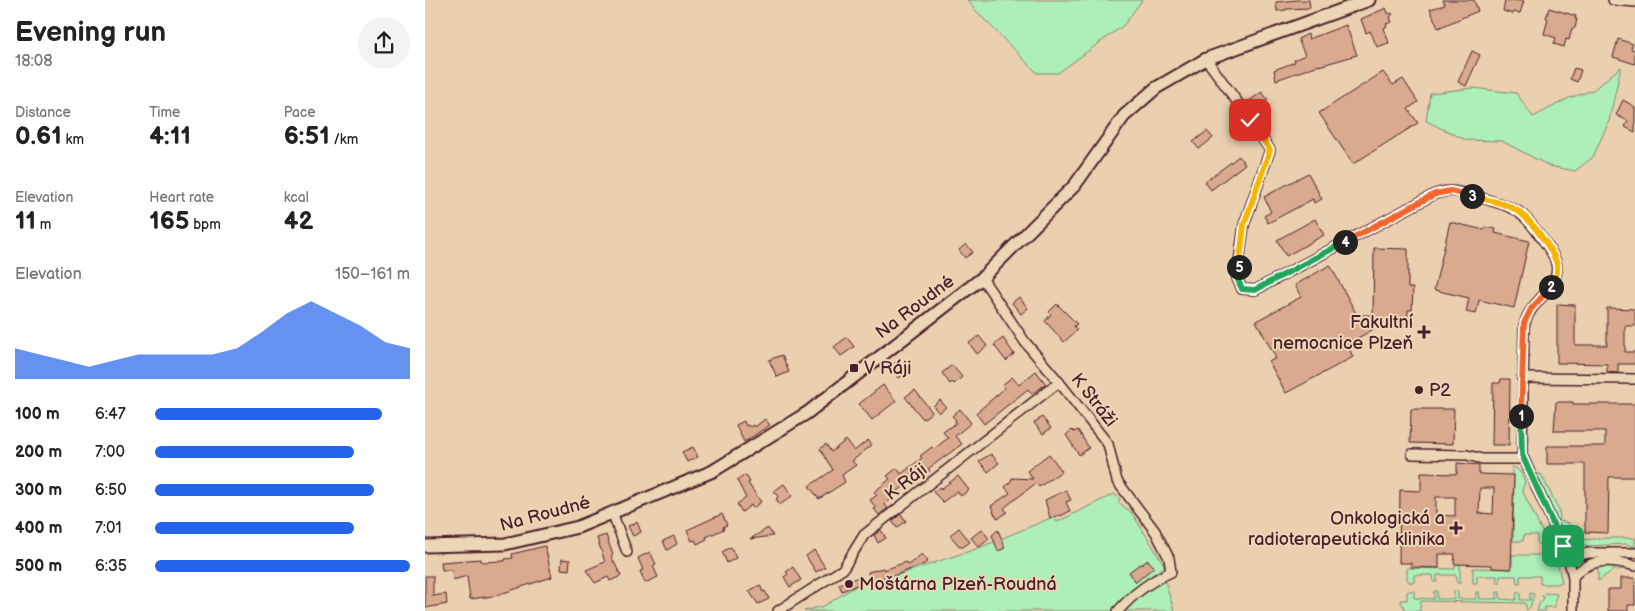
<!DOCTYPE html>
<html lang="en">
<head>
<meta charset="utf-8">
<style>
  :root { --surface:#fff; --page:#f2f2f2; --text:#222; --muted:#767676; --accent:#2563eb }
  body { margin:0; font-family:"Balsamiq Sans",sans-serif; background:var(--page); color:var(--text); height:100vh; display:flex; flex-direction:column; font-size:19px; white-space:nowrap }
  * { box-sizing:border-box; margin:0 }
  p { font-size:16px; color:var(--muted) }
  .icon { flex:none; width:28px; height:28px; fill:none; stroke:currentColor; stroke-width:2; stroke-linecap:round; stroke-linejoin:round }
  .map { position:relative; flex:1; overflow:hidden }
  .panel { display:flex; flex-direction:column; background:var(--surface); width:425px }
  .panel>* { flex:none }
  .pin { position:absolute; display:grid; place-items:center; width:42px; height:42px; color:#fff; margin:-21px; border-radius:10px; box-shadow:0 2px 8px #0006 }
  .km { position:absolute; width:25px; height:25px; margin:-12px; border-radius:50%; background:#222; color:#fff; font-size:14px; line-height:25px; text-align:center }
  .round { display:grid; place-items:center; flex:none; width:52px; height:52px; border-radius:26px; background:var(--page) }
  .headline { display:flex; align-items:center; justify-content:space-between; height:85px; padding:0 15px }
  h1 { font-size:28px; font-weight:800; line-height:38px }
  .metrics { display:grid; grid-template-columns:repeat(3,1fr); gap:8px; height:85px; padding:5px 15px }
  .metrics div { display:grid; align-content:center }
  .metrics b { font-size:25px; font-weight:800 }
  .metrics small { font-size:14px; font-weight:400 }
  .metrics p { font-size:14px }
  .chart { height:140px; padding:10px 15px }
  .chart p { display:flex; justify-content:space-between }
  .chart svg { width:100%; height:90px; margin-top:5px; fill:var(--accent); opacity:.7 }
  ul { padding:0 15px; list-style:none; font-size:16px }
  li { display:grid; grid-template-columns:80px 60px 1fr; align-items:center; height:38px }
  li i { height:12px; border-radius:6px; background:var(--accent) }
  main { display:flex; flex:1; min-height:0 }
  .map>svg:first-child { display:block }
</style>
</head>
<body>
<main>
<section class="panel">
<div class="headline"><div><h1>Evening run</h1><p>18:08</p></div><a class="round"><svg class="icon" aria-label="share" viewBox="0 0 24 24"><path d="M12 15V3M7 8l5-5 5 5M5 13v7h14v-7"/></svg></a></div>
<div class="metrics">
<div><p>Distance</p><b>0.61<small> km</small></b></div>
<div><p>Time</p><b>4:11</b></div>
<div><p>Pace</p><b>6:51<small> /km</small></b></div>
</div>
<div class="metrics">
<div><p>Elevation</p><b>11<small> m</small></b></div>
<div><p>Heart rate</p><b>165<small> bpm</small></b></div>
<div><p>kcal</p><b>42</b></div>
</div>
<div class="chart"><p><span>Elevation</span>150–161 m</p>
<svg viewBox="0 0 160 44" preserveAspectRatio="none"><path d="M0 44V29L10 32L20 35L30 38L40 35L50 32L60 32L70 32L80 32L90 29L100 21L110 12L120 6L130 12L140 18L150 26L160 29V44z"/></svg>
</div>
<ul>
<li><b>100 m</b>6:47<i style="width:89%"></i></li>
<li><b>200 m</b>7:00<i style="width:78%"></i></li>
<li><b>300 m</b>6:50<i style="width:86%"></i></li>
<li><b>400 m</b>7:01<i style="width:78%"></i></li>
<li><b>500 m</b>6:35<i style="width:100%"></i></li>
</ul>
</section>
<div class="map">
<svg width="1210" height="611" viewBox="0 0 1210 611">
  <rect width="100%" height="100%" fill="#ebd0af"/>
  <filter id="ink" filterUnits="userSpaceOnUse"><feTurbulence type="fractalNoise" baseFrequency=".02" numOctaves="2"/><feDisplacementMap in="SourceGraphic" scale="10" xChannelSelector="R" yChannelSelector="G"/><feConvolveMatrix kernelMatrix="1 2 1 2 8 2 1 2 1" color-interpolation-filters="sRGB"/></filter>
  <g filter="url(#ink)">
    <g fill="#aeeeb7" stroke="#7c8671">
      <path d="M542,0H717L699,25L633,73H612L555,15Z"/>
      <path d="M1196,67L1184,121L1168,157L1150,171L1124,166L1077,141L1041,140L1001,121L1005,93L1048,88L1091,93L1108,117L1142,99L1168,90Z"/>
      <path d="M1087,467C1095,469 1097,475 1100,482L1097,490L1123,544H1114L1112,542V535H1099L1098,541H1088L1089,475H1087Z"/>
      <path d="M1109,474H1116L1134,510L1135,521L1144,523V527L1141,531L1135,529Z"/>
      <path d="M689,494L695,499L693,502L707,513L740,566L714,585L687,611H379L399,606L437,582L457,580L554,548L628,517L632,522Z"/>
      <path d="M1182,538H1210V547L1201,544L1162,546L1156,542V540Z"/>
      <path d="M1087,555H1119L1121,557H1131L1137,582L1132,584H1115V576H1095V583H1092L1091,576H1075V583H1072V576H1052V583H1048V568L1087,569Z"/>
      <path d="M1030,564H1035V583H1032L1031,575H1012V582H1009L1008,575H989V582H984L982,579V568L1030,569Z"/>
      <path d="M1173,565H1198L1202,567V569L1188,570L1173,581Z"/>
      <path d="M740,581L749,611H697L724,587Z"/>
      <path d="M984,591H989V598L1009,599V591H1012V599H1029V591H1033V599H1051V592H1054L1055,599H1072V592H1075V599L1091,600L1092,592H1095V600H1105V593L1109,594L1105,607L1102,610L1100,603L996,601L995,611H981L975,600H982V592Z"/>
      <path d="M1120,593L1132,594L1130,599V607H1120V611H1112L1115,602H1117L1119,597L1117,596Z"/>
    </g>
    <g fill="#d9aa8d" stroke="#4a1f2b" fill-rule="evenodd">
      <path d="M873,0H884L885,8L861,9V10L852,11L851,2Z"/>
      <path d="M1018,0H1049L1053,11L1013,28L1005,9L1020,5Z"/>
      <path d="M1083,0L1099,1L1095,13L1089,12L1088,14L1078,11L1080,1L1082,2Z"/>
      <path d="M961,8L963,13L968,14L965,17L967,22L961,24L962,26L959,28L964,43L952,47L945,31L941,33L936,19Z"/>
      <path d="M1124,8L1151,16L1150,19H1152L1150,28H1147L1144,40L1141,39L1139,47L1129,44L1131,38L1119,34L1123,19L1121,18Z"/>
      <path d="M921,25L932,55L894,66V65L851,80L849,70L870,62L869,60L880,55L873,39L883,34L884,39Z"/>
      <path d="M1193,39L1208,44L1206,49L1210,50V64L1188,57Z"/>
      <path d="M1047,51L1055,55L1041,86L1033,82Z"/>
      <path d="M1149,68L1156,70L1152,82L1145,79Z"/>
      <path d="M958,72L968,85L978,79L993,102L983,109L993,123L928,164L894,113Z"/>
      <path d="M837,92L843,100L828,110L832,115L830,116L825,114L821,115L818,124L809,112H819L822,109L821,103Z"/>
      <path d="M1198,100L1210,107V132L1200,127L1203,121L1191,115Z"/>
      <path d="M782,131L788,138L774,149L768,142Z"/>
      <path d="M814,156L820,164L786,190L780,182Z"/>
      <path d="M883,173L897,199L889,203L888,199L843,223L839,216L846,212L839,197Z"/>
      <path d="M890,219L899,235L861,256L852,240Z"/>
      <path d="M1025,222L1059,230L1060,227L1071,229L1070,233L1104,241L1089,308L1054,300L1051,314L1041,312L1044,298L1009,290Z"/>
      <path d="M541,244L548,252L540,258L534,250Z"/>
      <path d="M949,248L983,249V288H988L987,310H983V326L949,325V329L922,344L928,357L861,393L844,362L851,358L831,321L876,297L870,285L905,265L932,315H948Z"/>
      <path d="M594,297L603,308L596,314L587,303Z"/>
      <path d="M632,304L652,324L649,326L652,330L639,342L620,321L626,314L624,312Z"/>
      <path d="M1132,304L1150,305V345H1182V308L1210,309V326H1200V352H1210V364H1193V373L1182,372V364L1132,363Z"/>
      <path d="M554,336L562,346L552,354L544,343Z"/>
      <path d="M422,337L429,347L416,356L409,347Z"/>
      <path d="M578,338L589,354L581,361L569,345Z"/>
      <path d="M357,355L364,372L352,377L344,360Z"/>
      <path d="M472,361L481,373L474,378L465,367Z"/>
      <path d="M527,365L537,377L529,384L527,382L525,384L517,373Z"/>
      <path d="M611,371L621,384L607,394L603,389L559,424L551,413L580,388L577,385L587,377L594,385Z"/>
      <path d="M1076,379H1085L1084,445H1067L1068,383H1075Z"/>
      <path d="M458,385L471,401L447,420L434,404Z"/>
      <path d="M490,390L507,412L498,419L480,397Z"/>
      <path d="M515,400L521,407L514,413L508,406Z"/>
      <path d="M1131,402H1148V404H1210V475L1209,477H1184L1183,533L1160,532V464H1122V446H1180V431H1129Z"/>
      <path d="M535,409L546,423L530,436L537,444L503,469L505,471L495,478L492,474L480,484L481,485L465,497L466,499L460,505L463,508L454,515L449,509L451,508L445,500L452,495L449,492L465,479L462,476L472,468L476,474L497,458L495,456L507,447L509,449L523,438L518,432L531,423L530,421L531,420L527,416Z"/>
      <path d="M986,409H1029L1028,444L985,443Z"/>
      <path d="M617,417L626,428L618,434L609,423Z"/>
      <path d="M340,419L345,425L319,442L311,425L319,421L321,426L323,425L325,427L328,425L330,427Z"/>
      <path d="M647,430L649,432L653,430L664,448L654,455L641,435Z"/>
      <path d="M421,440L429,451L443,440L447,445L427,461L431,465L417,475L420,482L394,499L384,486L408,470L395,449L401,444L406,452Z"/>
      <path d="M268,447L273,457L262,462L257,452Z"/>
      <path d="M566,454L574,463L563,472L554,461Z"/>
      <path d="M624,454L637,471L614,487L611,483L579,508L582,512L573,519L568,512L569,510L566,506L585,493L580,487L586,481L587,478L608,479L602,471Z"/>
      <path d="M1032,463L1054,465V474L1089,475L1086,569L1067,568V565L1029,564L1030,554H1014V568L986,567V563H974L975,490L996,491V473L1032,474ZM1055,488H1069L1068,514L1054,513ZM1011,497H1030V516L1011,515Z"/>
      <path d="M321,475L325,482L323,483L336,502L328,508L326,505L317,512L312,504L321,498L312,480Z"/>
      <path d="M533,476L544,490L536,496L532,491L518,502L508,492L515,487L516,489Z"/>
      <path d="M359,484L367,496L355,505L351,499L353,497L349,491Z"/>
      <path d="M641,490L646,500L641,502L645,511L636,516L635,515L625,518L620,500Z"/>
      <path d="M297,514L302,525L298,527L299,529L281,537L282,539L272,544L270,540L267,541L262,530Z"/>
      <path d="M476,514L481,521L472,528L467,521Z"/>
      <path d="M212,522L216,532L208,536L203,526Z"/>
      <path d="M343,528L348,536L325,539Z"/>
      <path d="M534,528L545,542L538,547H535L525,535Z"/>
      <path d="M557,529L564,539L554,547L546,538Z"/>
      <path d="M456,530L461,538L453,543L449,535Z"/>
      <path d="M573,530L580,548L573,551L567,535Z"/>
      <path d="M181,535L188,555L186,556L196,576L185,581L183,577L170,583L161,570L180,562L172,538Z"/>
      <path d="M249,536L252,544L242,550L238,541Z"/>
      <path d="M120,546L127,577L69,596L45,599L42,576L28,580L27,570H17L16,562L56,559L57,562L80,561V559L88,558L87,554Z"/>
      <path d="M306,547L311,558L302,563L297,552Z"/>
      <path d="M389,550L400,567L391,572L381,556Z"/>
      <path d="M225,552L231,564L228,566L233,577L220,583L215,571L218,570L213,558Z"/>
      <path d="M497,554L503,561L499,564L468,576L445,580L443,572L458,568L459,570L481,562L483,565Z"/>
      <path d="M137,559L145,560L144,570L136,569Z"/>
      <path d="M723,560L729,567L711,582L704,572L715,564L716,565Z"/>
      <path d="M368,567L376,580L365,587L359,577L363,574L361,572Z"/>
      <path d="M0,576H8V596L21,594L22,604L0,608Z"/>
      <path d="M434,577L437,583L417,591L414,584Z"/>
      <path d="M1196,578H1210V605H1203V611H1183V589H1196Z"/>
      <path d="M335,585L338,592L340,591L344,599L333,604L324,591Z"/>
    </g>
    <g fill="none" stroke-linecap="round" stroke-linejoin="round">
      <path stroke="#cbad95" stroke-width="9" stroke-dasharray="9 4.5" stroke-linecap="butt" d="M816,107L825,120"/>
      <g stroke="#4a1f2b" stroke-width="12">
        <g id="street">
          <path d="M1188,0L1210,2"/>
          <path d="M781,59L816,107"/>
          <path d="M825,120L845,150L819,225L812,278L817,289L830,290L1010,194C1014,193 1020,191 1025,191C1036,191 1084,205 1094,212C1105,220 1113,233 1121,244C1128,254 1134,263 1131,275C1127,294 1104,302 1099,326L1097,455L1143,557L1148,577V609"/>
          <path d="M557,278L600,342L634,382L683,444L692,481L730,531L744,558L746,572C725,581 708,594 693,611"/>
          <path d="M1097,378L1210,379"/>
          <path d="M987,454L1042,455L1057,459H1098"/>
          <path d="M187,512L202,552"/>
          <path d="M1143,557L1164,553H1210"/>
          <path d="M1148,577C1164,557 1188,559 1210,566"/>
          <path d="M353,611L418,569L439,535L634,382"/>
        </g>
      </g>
      <g stroke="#4a1f2b" stroke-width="15">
        <path id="secondary" d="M0,546L80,544L153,527L288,471L382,413L557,278L650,185L699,116L731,88L781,59L944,0"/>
      </g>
      <use href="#street" stroke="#edd6b6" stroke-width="9"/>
      <use href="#secondary" stroke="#edd6b6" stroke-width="11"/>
    </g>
  </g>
  <g fill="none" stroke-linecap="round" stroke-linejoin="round" filter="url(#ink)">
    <g stroke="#fff" stroke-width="10">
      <path id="split-1" d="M1096,416L1097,455L1138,546"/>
    </g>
    <g stroke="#fff" stroke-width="10">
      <path id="split-2" d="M1096,416L1099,323L1106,309L1126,287"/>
    </g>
    <g stroke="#fff" stroke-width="10">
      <path id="split-3" d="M1047,196C1062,200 1080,202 1094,212C1106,220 1129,251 1132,265C1133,273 1131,280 1126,287"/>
    </g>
    <g stroke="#fff" stroke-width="10">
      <path id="split-4" d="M920,242L1010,194L1025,191L1047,196"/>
    </g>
    <g stroke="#fff" stroke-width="10">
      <path id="split-5" d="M814,267L812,278L817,289L830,290L920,242"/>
    </g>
    <g stroke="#fff" stroke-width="10">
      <path id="split-6" d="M814,267L819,225L845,150L825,120"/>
    </g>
    <use href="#split-1" stroke="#22a559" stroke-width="6"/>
    <use href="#split-2" stroke="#f0652b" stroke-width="6"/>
    <use href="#split-3" stroke="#f5b400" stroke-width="6"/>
    <use href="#split-4" stroke="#f0652b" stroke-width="6"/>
    <use href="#split-5" stroke="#22a559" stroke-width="6"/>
    <use href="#split-6" stroke="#f5b400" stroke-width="6"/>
  </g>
  <g fill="#4a1f2b" stroke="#edd6b6" stroke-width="2">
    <path d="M996.5 324.5h5v5h5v5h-5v5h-5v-5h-5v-5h5z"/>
    <rect x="424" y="363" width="10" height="10" rx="2.5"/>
    <circle cx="994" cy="390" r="5"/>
    <path d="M1028.5 520.5h5v5h5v5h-5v5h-5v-5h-5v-5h5z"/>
    <circle cx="424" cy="584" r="5"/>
  </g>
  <g text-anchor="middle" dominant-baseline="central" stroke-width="4" stroke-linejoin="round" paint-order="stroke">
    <g font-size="18" fill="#4a1f2b" stroke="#edd6b6">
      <text transform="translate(490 307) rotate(-37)">Na Roudné</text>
      <text transform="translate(669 400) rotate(52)">K Stráži</text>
      <text transform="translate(481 482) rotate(-38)">K Ráji</text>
      <text transform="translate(120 514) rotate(-15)">Na Roudné</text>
    </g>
    <g font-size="18" fill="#4a1f2b" stroke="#edd6b6" text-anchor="start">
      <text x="988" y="322" text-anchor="end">Fakultní<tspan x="988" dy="21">nemocnice Plzeň</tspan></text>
      <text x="439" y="368">V Ráji</text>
      <text x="1004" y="390">P2</text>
      <text x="1020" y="518" text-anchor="end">Onkologická a<tspan x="1020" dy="21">radioterapeutická klinika</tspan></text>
      <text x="434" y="584">Moštárna Plzeň-Roudná</text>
    </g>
  </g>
</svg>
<div class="pin" style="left:1138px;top:546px;background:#1e9e55"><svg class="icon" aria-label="arrive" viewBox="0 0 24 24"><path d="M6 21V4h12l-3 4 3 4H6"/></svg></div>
<div class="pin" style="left:825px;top:120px;background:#d93025"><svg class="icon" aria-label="check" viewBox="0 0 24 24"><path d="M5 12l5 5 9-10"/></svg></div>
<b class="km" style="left:1096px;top:416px">1</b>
<b class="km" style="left:1126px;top:287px">2</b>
<b class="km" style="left:1047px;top:196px">3</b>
<b class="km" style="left:920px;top:242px">4</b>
<b class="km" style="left:814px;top:267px">5</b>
</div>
</main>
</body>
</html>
